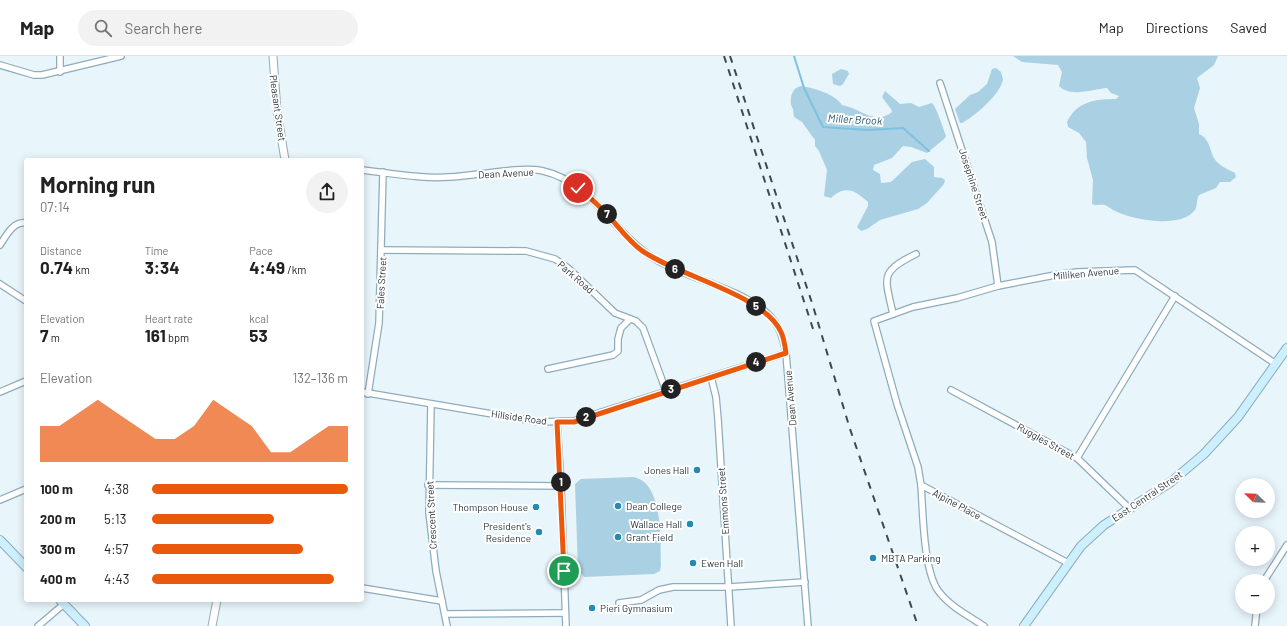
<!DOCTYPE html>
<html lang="en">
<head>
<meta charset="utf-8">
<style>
  :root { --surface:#fff; --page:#f2f2f2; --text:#222; --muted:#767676; --line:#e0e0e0; --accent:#ea580c }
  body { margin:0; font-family:Barlow,sans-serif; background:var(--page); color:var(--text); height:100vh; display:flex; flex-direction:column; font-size:15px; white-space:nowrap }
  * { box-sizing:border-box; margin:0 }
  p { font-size:13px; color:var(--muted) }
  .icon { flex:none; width:22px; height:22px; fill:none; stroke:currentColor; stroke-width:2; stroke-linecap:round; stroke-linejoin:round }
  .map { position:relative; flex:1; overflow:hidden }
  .side { position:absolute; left:24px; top:102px; width:340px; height:444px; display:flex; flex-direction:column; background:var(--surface); border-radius:4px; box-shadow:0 2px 10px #0003 }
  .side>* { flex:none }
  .needle { width:26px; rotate:293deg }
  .fabs { position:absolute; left:1235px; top:422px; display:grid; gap:8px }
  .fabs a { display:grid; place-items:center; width:40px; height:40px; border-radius:50%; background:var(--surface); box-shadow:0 2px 10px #0003; font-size:20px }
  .pin { position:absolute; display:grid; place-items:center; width:34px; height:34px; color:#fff; margin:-17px; border:2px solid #fff; border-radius:50%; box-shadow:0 1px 4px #0007 }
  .km { position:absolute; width:20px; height:20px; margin:-10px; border-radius:50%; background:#222; color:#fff; font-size:11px; line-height:20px; text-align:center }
  .round { display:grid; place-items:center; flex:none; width:42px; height:42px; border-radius:21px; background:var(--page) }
  .summary { display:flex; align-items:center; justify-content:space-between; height:68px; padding:0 16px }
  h1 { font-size:22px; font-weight:700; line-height:30px }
  .stats { display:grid; grid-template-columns:repeat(3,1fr); gap:6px; height:68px; padding:4px 16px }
  .stats div { display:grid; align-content:center }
  .stats b { font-size:17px; font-weight:700 }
  .stats small { font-size:11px; font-weight:400 }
  .stats p { font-size:11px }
  .chart { height:112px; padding:8px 16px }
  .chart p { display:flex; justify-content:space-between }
  .chart svg { width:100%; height:72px; margin-top:4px; fill:var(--accent); opacity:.7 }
  ul { padding:0 16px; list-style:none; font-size:13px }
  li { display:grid; grid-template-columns:64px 48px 1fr; align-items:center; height:30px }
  li i { height:10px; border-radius:5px; background:var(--accent) }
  header { display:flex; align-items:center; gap:24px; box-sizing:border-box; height:56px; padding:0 20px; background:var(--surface); border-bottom:1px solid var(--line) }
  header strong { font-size:19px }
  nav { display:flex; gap:22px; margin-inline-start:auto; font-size:14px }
  .search { width:280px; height:36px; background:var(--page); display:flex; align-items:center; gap:10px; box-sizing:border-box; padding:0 14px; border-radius:22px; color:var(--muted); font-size:15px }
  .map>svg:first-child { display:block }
</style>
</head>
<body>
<header>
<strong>Map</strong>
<div class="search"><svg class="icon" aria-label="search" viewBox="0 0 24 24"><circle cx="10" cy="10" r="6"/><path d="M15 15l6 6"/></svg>Search here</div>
<nav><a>Map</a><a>Directions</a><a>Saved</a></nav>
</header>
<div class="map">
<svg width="1287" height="570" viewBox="0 0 1287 570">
  <rect width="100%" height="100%" fill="#e8f5fb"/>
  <g fill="#a9d0e3">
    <path d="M1013,0H1218L1214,9L1197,22L1200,32L1194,52L1199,68V78C1211,83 1209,96 1216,105C1220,110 1229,114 1235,117L1236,121L1230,126H1220L1216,132L1199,139C1196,144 1198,149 1195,154C1181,173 1133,164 1115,155C1112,154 1108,150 1105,149C1100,148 1097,150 1092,148L1093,124L1087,102L1086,86L1079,77L1068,71L1067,66C1077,45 1096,43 1116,43L1119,40L1111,37L1107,32C1094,33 1070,42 1059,30L1062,16L1058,9L1022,6Z"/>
    <path d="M996,12L1001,16L1003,23C1001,38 975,60 962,67H960L955,53L970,39L978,36L987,28L992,13Z"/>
    <path d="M841,13L848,15L849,18L843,28L840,30L833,28L832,18Z"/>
    <path d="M801,30C814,32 835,38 842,49C860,52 875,70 892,56L891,53L882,41L885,35L900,48L911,47L919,51L932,47C937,52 943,72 946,80L944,83L927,97L911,91L903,90L892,102L874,109L873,114L880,118L881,127L891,126L912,106L925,103L934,111V121L942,122L945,124L944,128L927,147L918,153L880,164L867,173L861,175L857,171L868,150V146C855,134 845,129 831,142L824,140L827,114L819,95L815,90V84L802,66L794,61L793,53L791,49C790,40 792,32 801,30Z"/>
    <path d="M633,421C664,426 660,486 661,509L660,515L654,518L584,521L578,513L575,428L581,423Z"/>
  </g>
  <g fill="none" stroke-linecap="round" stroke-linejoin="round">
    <path stroke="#7fc1e0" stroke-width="2" d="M794,0L804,32L823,71L868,74L903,72L929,95"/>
    <g stroke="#8eacbb" stroke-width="8">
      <g id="minor">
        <path d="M60,0V16"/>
        <path d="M0,9L34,19H42L121,0"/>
        <path d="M940,27L992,186L998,230"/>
        <path d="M362,114C391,117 420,123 449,121C475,120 519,110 543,115C593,126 614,179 655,203C690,224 739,231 769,259C780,270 783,282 786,297L808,570"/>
        <path d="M0,189C6,180 13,165 26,167"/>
        <path d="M382,194L526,195L555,203L568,212L615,257L636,265L643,272L666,335"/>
        <path d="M0,228L26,245"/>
        <path d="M893,258C885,221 879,216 916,198"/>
        <path d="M548,313L613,299L618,295V283L621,272L630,263"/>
        <path d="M711,321L716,341L718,363L731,570"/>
        <path d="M951,334L1077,402L1130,453"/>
        <path d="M0,336L26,325"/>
        <path d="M362,336L540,366L574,365L786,297"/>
        <path d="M368,338L379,267L383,116"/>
        <path d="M431,348L429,457L436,515L447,570"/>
        <path d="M557,366L561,430L566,570"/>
        <path d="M1077,402L1175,240"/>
        <path d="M428,429L561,430"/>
        <path d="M921,429C923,455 923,518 940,537C951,551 969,560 984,570"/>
        <path d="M0,444L26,433"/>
        <path d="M1068,507L921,429L918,411L897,348L874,265L913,251L957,242L998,230L1055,219L1077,216L1135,214L1276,308"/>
        <path d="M1264,525L1287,489"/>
        <path d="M362,532L442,545"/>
        <path d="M619,547L641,544L659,534L673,531H729L805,526"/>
        <path d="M445,558L565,557"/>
        <path d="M38,570L64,548"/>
        <path d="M1255,570L1257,551"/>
      </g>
    </g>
    <g stroke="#8eacbb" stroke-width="9">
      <g id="tertiary">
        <path d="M273,0L277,55L285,104"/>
        <path d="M212,570L217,544"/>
      </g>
    </g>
    <g stroke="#8eacbb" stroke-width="10">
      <g id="secondary">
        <path d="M0,484L26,511"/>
        <path d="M60,544L85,570"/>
        <path d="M1024,570L1081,490L1104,469L1171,426L1204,398L1238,361L1287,292"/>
      </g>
    </g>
    <use href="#minor" stroke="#fff" stroke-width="5.5"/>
    <use href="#tertiary" stroke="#fff" stroke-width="7"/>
    <use href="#secondary" stroke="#ccf0ff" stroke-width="8"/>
    <g stroke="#3d494f" stroke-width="2" stroke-dasharray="7 7" stroke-linecap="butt">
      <path d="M724,0L815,279"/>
      <path d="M730,0L813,250L850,373L918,570"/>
    </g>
  </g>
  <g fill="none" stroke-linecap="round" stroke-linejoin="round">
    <g stroke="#fff" stroke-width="8">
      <path id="route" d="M564,515L557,366H574L786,297C785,290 784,282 781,276C764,238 677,220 641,194C626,183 616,167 603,154C595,146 587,139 578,132"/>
    </g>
    <use href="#route" stroke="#ea580c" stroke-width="5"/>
  </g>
  <g fill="#238ab2" stroke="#fff" stroke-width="1.5">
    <circle cx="697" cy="414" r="4"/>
    <circle cx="618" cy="450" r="4"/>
    <circle cx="536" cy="451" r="4"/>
    <circle cx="690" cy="468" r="4"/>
    <circle cx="539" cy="476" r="4"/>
    <circle cx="618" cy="481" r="4"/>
    <circle cx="873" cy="502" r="4"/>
    <circle cx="693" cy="507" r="4"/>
    <circle cx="592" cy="552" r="4"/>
  </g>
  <g text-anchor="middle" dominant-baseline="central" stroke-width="4" stroke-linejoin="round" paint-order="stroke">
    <g font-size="10" fill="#29353b" stroke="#fff">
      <text transform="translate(278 52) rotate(82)">Pleasant Street</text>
      <text transform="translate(506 117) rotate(-3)">Dean Avenue</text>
      <text transform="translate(974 128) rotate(72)">Josephine Street</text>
      <text transform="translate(1086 217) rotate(-5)">Milliken Avenue</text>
      <text transform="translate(576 221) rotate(41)">Park Road</text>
      <text transform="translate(381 227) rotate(-87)">Fales Street</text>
      <text transform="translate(790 342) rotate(-95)">Dean Avenue</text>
      <text transform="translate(519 361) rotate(8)">Hillside Road</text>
      <text transform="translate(1046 385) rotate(29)">Ruggles Street</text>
      <text transform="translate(1147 440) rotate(-34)">East Central Street</text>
      <text transform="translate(723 445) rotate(-94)">Emmons Street</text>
      <text transform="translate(957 448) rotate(28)">Alpine Place</text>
      <text transform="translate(431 459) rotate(-93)">Crescent Street</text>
    </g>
    <g font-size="10" fill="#29353b" stroke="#fff" text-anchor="start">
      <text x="689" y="414" text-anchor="end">Jones Hall</text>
      <text x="626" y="450">Dean College</text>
      <text x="528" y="451" text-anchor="end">Thompson House</text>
      <text x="682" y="468" text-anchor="end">Wallace Hall</text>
      <text x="531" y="470" text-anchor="end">President's<tspan x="531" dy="12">Residence</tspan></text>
      <text x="626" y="481">Grant Field</text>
      <text x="881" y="502">MBTA Parking</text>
      <text x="701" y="507">Ewen Hall</text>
      <text x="600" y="552">Pieri Gymnasium</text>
    </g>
    <g font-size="11" font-style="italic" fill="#23576e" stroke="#fff">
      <text transform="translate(855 63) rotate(3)">Miller Brook</text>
    </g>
  </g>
</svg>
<div class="fabs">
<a><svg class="needle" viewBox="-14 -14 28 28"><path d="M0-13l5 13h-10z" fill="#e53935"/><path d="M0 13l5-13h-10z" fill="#767676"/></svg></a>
<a>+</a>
<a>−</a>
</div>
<div class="pin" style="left:564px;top:515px;background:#1e9e55"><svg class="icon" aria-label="arrive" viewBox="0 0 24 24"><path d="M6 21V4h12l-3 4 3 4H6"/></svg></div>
<div class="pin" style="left:578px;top:132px;background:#d93025"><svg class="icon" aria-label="check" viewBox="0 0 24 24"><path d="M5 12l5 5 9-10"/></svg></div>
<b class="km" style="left:561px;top:426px">1</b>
<b class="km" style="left:586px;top:361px">2</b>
<b class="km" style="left:671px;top:333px">3</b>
<b class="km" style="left:756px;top:306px">4</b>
<b class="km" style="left:756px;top:250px">5</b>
<b class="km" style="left:675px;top:213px">6</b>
<b class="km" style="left:607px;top:158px">7</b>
<section class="side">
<div class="summary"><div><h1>Morning run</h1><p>07:14</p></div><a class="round"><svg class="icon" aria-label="share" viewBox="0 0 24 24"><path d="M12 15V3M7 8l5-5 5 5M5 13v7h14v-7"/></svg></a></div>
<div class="stats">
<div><p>Distance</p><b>0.74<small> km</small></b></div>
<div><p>Time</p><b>3:34</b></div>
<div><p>Pace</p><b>4:49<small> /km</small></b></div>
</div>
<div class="stats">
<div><p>Elevation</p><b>7<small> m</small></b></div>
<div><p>Heart rate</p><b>161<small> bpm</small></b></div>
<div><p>kcal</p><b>53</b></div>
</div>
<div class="chart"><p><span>Elevation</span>132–136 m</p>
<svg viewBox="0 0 160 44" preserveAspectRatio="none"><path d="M0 44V22L10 22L20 14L30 6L40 14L50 22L60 30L70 30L80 22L90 6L100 14L110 22L120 38L130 38L140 30L150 22L160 22V44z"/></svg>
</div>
<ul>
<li><b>100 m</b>4:38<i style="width:100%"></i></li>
<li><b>200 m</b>5:13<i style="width:62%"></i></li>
<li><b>300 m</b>4:57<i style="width:77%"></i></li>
<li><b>400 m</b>4:43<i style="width:93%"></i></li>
</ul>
</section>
</div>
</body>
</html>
